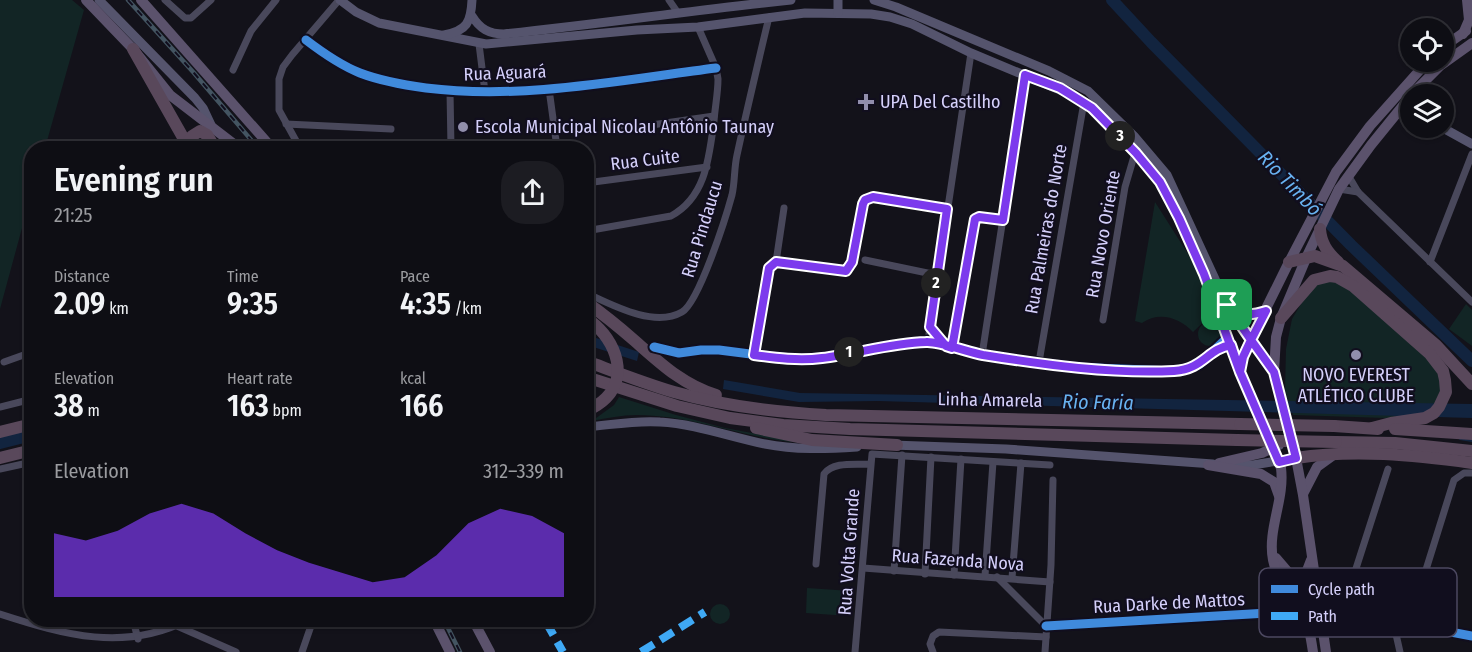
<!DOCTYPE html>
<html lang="en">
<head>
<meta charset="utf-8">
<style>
  :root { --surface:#0e0e14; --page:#1c1c22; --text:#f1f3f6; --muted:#9b9ca0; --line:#2e2e34; --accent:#7c3aed }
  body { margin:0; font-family:"Fira Sans Condensed",sans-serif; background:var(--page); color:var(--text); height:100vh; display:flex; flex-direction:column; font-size:22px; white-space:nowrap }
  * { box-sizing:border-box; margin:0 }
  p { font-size:20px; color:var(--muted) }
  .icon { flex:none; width:33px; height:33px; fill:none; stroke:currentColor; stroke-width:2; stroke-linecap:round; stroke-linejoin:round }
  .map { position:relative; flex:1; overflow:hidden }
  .sheet { position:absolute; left:24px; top:141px; width:570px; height:486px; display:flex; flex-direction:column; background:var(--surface); border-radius:24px; box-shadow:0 2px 4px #0004,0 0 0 2px var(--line) }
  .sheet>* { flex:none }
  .tools { position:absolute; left:1400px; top:18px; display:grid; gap:12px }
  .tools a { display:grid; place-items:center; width:54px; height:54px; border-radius:50%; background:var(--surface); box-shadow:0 2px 4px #0004,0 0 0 2px var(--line); font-size:30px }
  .pin { position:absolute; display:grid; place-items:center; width:51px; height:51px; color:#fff; margin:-26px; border-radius:12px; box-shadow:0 3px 9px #0006 }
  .km { position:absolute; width:30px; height:30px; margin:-15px; border-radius:50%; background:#222; color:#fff; font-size:16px; line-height:30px; text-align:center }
  .round { display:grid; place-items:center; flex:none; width:63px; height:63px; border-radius:24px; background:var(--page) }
  .overview { display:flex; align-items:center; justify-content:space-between; height:102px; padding:0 30px }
  h1 { font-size:33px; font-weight:600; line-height:45px }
  .figures { display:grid; grid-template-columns:repeat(3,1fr); gap:9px; height:102px; padding:6px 30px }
  .figures div { display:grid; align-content:center }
  .figures b { font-size:30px; font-weight:600 }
  .figures small { font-size:16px; font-weight:400 }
  .figures p { font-size:16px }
  .chart { height:168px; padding:12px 30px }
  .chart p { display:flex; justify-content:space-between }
  .chart svg { width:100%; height:108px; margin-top:6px; fill:var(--accent); opacity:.7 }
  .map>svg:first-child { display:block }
</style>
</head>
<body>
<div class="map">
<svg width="1472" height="652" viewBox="0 0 1472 652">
  <rect width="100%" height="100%" fill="#13121a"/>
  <g fill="#122525">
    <path d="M0,0H72L84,10L45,148H32L31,195L0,309Z"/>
    <path d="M1155,202L1195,265L1214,312L1193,332C1180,318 1159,311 1142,323L1135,321Z"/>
    <path d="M1323,280L1347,285L1433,362L1442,384L1439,402L1416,419L1293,415L1285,391L1286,349L1292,319L1310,289Z"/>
    <path d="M1466,304L1472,310V346L1449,329Z"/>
    <circle cx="1210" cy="334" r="12"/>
    <path d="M619,397L676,415L725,428L805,443C748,440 694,415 637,415C622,415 607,418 592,421L614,405Z"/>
    <path d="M807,588L851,591L849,616L806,613Z"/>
    <circle cx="720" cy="614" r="10"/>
  </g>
  <g fill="#12243f">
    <path d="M587,335L639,352L637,361L587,345Z"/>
    <path d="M724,380L800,393L1472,404V418L878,401L799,402L723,389Z"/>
  </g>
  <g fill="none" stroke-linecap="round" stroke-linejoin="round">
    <path stroke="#12243f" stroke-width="2" d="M1460,439L1472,441"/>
    <g stroke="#12243f" stroke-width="12">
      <path d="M1112,0L1151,42L1351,245L1472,361"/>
      <path d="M0,443L32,435"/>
    </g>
    <g stroke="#49485b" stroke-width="7">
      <path d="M165,0L185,18H191L211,0"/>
      <path d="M669,0L678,13"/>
      <path d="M306,40C323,53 340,65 360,73C381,81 404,85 426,88C523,100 621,80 716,68"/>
      <path d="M479,44L485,92"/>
      <path d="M233,70L251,31L276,0"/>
      <path d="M549,89L557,148"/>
      <path d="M450,91L451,148"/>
      <path d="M286,124L391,129"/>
      <path d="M617,130L714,116"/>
      <path d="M300,148L279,110V79L283,67L292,55L339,0"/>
      <path d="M1348,175L1358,192L1472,302"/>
      <path d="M586,183L707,167"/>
      <path d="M1339,189L1358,192"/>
      <path d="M586,231L671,216C706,197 709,158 714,121C715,107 718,93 718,79L716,68L698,27"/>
      <path d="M865,260L937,275"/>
      <path d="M776,262L784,208"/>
      <path d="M1430,262L1472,154"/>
      <path d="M586,293C612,305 654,328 682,312C699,302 726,217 732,195C735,182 734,168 737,155C747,109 758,63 769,17"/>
      <path d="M1103,320L1125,187L1135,153"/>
      <path d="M930,327L946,345"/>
      <path d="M928,341L971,53"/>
      <path d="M654,347L679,353L701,350H719L773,357L805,359L822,358L855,351L928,341L982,355L1068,367L1174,371L1193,367L1200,364L1228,337"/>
      <path d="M952,348L974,219L979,217L1003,220"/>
      <path d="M754,355L766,274L769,268L776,262L846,271L852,262L863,204L865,200L873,197L947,209"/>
      <path d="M982,355L1025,75"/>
      <path d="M4,362L32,352"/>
      <path d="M1039,362L1084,102"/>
      <path d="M0,407L32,399"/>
      <path d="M0,469L32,462"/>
      <path d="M816,564L824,474C833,461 856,465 870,464"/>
      <path d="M863,568L1050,582"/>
      <path d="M894,571L902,455"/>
      <path d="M925,574L931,457"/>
      <path d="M954,575L961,459"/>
      <path d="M985,576L993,462"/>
      <path d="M997,577L1046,626"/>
      <path d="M1012,578L1021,463"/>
      <path d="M1342,612L1388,469"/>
      <path d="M0,614C65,635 124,652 188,620"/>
      <path d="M133,620L138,639"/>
      <path d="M1393,621L1400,652"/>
      <path d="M1409,624L1454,480L1464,473H1472"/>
      <path d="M177,626L236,652"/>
      <path d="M1046,626L1319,610L1393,621L1472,636"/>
      <path d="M302,652L313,620"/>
      <path d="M855,652L872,454L1050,465"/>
      <path d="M933,652L930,644L933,636L939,632L1046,637"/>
      <path d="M1045,652L1051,565L1053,480"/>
    </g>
    <g stroke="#55546d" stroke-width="9">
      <path d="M99,0L195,98L203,108L211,125"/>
      <path d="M340,0L356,12L379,23L486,44L637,30L698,27L805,13L871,14L890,17L912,24L971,53L1072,95L1092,108L1135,153L1160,182L1179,217L1213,294L1240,371"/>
      <path d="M874,0L896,7L1049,71L1088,91L1134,136L1167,175L1227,305L1274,372"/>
      <path d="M838,13V0"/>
      <path d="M472,16C480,29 489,34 504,34C600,24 695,10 791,0"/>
      <path d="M444,35C467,31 471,22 472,0"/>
      <path d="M1443,128L1472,144"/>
      <path d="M586,427C611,425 636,420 660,422C696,424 730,437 765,444C795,450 826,449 857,447"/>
      <path d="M892,445L1006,449L1213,464"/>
      <path d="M1227,464L1253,465L1296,458"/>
    </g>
    <g stroke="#5b526c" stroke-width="10">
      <path d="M86,0L133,49L170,95L239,148"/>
      <path d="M141,0L272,148"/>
      <path d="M1463,34L1469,20L1467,0"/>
      <path d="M1443,47L1466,31"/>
      <path d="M1412,94L1440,66L1472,43"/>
      <path d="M1227,305C1241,316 1250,316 1266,311"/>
      <path d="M1219,463L1262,453L1279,445"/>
      <path d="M1208,465L1261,474L1274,482L1279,496"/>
      <path d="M1303,494L1317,467L1335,454"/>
      <path d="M1276,558L1288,572L1297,576L1306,573L1311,560"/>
      <path d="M434,620L450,652"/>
      <path d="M473,620L490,652"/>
      <path d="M1313,652C1311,639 1309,624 1302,612C1290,593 1278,584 1273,560C1267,530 1285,499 1281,468L1240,371L1246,349L1289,262L1336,172L1370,126L1427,62"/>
      <path d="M1326,652L1303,495L1296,458L1274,372L1276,337L1281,318L1307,256L1339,189L1371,145L1410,97"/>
    </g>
    <g stroke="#59485b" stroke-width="12">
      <path d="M133,49L189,148"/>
      <path d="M187,145L192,136L200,131L207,135L215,148"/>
      <path d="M1320,229C1321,243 1327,252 1338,262"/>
      <path d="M1289,262L1315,256L1343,266L1436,345L1472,384"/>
      <path d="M586,302C603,314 619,327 635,341C660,363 683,385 716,395"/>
      <path d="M1281,318L1314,280L1330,276L1337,277L1353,286L1430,354L1443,371L1445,380L1446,392L1439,407L1434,413L1425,418L1391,423L1372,428"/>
      <path d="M586,361C616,372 644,383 674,392C723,406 775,412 826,415L1240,424"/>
      <path d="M586,377L677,406L730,418L783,425L850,429L1237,440"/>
      <path d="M1334,426L1378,429"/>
      <path d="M756,428L812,440L897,445"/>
      <path d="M1395,429L1472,434"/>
      <path d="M0,432L32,424"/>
      <path d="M1336,442L1395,443L1472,451"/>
      <path d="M0,458L32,450"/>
      <path d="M1296,458C1355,449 1413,455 1472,463"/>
    </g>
    <g stroke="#435461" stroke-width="4.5">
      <g id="rail">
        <path d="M128,0L194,73L258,148"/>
        <path d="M444,620L460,652"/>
      </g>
    </g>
    <use href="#rail" stroke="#110e1e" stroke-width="2" stroke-dasharray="7" stroke-linecap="butt"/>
    <g stroke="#59485b" stroke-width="12">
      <path d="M586,318C612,334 631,373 606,398C600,404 593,408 586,411"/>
      <path d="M1240,424L1334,426"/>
      <path d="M1237,440L1336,442"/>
    </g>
    <g stroke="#3fa9f5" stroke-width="8" stroke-dasharray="15 8" stroke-linecap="butt">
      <path d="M546,622L563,652"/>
      <path d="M641,652L705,612"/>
    </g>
    <g stroke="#110e1e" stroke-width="13">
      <g id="cycleway">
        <path d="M306,40C323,53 340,65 360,73C381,81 404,85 426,88C523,100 621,80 716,68"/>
        <path d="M654,347L679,353L701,350H719L773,357L805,359L822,358L855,351L928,341L982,355L1068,367L1174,371L1193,367L1200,364L1228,337"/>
        <path d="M1046,626L1319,610L1393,621L1472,636"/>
      </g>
    </g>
    <use href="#cycleway" stroke="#408adc" stroke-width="9"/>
  </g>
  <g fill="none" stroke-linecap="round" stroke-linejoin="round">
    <g stroke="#fff" stroke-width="12">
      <path id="route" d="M1227,305L1251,340L1243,357L1240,372L1231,345C1207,349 1204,369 1174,371C1111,374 1046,365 983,355C967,352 939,341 926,342C891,343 856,354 822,358C799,361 776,358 754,355L769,268L776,262L846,271L852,262L863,204L865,200L873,197L947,209L930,327L946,346L952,348L975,219L979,217L1003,220L1025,75L1060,88L1092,108L1136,153L1160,182L1179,218L1204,274L1240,372L1279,462L1296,458L1274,372L1251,340L1266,311C1250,316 1241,316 1227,305"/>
    </g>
    <use href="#route" stroke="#7c3aed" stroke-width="8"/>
  </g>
  <g fill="#918eac" stroke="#110e1e" stroke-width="2">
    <path d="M863 93h6v6h6v6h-6v6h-6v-6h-6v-6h6z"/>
    <circle cx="463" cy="127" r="6"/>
    <circle cx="1356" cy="355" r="6"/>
  </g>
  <g text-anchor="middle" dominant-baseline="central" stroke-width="4.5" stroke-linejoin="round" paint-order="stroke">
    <g font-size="18" fill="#d5d0fb" stroke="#110e1e">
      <text transform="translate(505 73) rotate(-2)">Rua Aguará</text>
      <text transform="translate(645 160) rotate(-7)">Rua Cuite</text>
      <text transform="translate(702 229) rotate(-73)">Rua Pindaucu</text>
      <text transform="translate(1046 229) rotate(-80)">Rua Palmeiras do Norte</text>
      <text transform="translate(1103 234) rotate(-80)">Rua Novo Oriente</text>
      <text transform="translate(990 400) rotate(1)">Linha Amarela</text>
      <text transform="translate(849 552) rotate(-86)">Rua Volta Grande</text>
      <text transform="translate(958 560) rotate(4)">Rua Fazenda Nova</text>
      <text transform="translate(1169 603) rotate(-3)">Rua Darke de Mattos</text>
    </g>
    <g font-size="18" fill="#d5d0fb" stroke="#110e1e" text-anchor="start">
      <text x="880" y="102">UPA Del Castilho</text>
      <text x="475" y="127">Escola Municipal Nicolau Antônio Taunay</text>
      <text x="1356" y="375" text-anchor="middle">NOVO EVEREST<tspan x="1356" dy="21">ATLÉTICO CLUBE</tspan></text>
    </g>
    <g font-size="20" font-style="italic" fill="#68b2f1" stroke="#110e1e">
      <text transform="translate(1290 183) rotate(46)">Rio Timbó</text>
      <text transform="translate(1098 402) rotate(1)">Rio Faria</text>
    </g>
  </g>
  <rect x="1259" y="568" width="198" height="69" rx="9" fill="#110e1e" stroke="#4c4860" stroke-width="1.5"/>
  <rect x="1271" y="585" width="27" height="8" fill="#408adc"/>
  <rect x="1271" y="612" width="27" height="8" fill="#3fa9f5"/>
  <g font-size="16" fill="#d5d0fb">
    <text x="1308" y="595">Cycle path</text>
    <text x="1308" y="622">Path</text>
  </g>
</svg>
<div class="tools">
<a><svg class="icon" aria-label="locate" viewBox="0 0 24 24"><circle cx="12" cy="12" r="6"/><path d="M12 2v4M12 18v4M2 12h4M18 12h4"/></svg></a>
<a><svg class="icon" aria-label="layers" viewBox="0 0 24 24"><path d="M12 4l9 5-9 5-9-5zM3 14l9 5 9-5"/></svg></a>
</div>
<div class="pin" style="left:1227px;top:305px;background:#1e9e55"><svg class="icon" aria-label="arrive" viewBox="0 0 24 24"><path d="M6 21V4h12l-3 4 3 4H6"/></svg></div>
<b class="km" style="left:849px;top:352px">1</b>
<b class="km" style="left:936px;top:283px">2</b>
<b class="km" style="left:1120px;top:136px">3</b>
<section class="sheet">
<div class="overview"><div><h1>Evening run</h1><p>21:25</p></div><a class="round"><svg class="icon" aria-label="share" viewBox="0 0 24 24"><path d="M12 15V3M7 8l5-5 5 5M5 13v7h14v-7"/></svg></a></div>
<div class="figures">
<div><p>Distance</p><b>2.09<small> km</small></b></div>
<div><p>Time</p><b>9:35</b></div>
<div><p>Pace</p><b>4:35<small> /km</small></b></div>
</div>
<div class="figures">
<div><p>Elevation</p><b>38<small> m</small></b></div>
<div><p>Heart rate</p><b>163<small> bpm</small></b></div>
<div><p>kcal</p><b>166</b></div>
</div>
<div class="chart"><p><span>Elevation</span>312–339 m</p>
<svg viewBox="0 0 160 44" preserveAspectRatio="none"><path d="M0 44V18L10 21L20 17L30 10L40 6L50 10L60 18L70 25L80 30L90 34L100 38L110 36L120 27L130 14L140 8L150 11L160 18V44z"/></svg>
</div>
</section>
</div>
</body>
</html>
